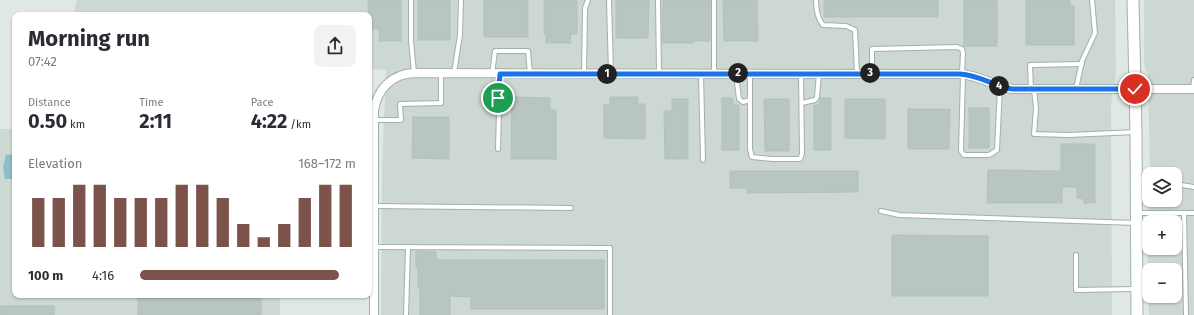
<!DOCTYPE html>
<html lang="en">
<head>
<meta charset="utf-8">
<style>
  :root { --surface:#fff; --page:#f2f2f3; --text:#2b2b33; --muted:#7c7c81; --accent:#7c534a }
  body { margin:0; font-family:"Fira Sans",sans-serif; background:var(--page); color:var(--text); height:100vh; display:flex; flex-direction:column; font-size:15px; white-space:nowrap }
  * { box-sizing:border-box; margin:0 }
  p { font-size:13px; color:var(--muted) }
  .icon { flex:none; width:22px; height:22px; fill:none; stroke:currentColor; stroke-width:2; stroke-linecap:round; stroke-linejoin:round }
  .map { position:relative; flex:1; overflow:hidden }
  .side { position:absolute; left:12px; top:12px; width:360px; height:286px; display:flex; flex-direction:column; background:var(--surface); border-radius:8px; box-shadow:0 1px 3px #0004 }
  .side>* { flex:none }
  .controls { position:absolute; left:1142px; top:167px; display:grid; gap:8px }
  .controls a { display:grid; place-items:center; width:40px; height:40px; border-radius:8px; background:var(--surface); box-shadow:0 1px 3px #0004; font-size:20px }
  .pin { position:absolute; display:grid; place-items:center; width:34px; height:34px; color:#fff; margin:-17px; border:2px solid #fff; border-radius:50%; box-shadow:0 1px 4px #0007 }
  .km { position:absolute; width:20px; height:20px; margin:-10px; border-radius:50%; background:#222; color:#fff; font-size:11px; line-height:20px; text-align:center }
  .round { display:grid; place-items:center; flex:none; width:42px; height:42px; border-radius:8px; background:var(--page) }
  .headline { display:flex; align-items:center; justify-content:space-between; height:68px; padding:0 16px }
  h1 { font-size:22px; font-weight:700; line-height:30px }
  .figures { display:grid; grid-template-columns:repeat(3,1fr); gap:6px; height:68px; padding:4px 16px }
  .figures div { display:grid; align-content:center }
  .figures b { font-size:20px; font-weight:700 }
  .figures small { font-size:11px; font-weight:400 }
  .figures p { font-size:11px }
  .chart { height:112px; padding:8px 16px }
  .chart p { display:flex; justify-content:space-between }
  .chart svg { width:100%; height:72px; margin-top:4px; stroke:var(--accent); stroke-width:6 }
  ul { padding:0 16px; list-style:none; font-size:13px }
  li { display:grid; grid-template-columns:64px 48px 1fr; align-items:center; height:30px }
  li i { height:10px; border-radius:5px; background:var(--accent) }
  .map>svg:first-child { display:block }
</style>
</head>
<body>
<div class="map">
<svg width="1194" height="315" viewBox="0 0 1194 315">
  <rect width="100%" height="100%" fill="#dfe8e4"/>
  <g fill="#cdd8d3" fill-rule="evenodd">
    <path d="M78,0H1115L1116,74L1111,105L1112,315H381L382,170L386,70L369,69V15H75V5Z"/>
    <path d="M1144,0H1194V315H1149L1147,242L1149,198V200H1175V174H1150L1148,75L1144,64ZM1149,222H1175V248H1149ZM1149,270H1175V296H1149Z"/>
    <path d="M0,129H15V295H280V315H0Z"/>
  </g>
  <path fill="#8dbdc7" d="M15,154V179H5L3,167L6,155Z"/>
  <g fill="#b8c5c0" stroke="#b2c1bb">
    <path d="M368,0H401V41H379L380,29H369Z"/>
    <rect x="418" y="0" width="32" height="40"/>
    <rect x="484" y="0" width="44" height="37"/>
    <path d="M544,0H577V34H570L571,43H546V34H544Z"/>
    <path d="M616,0H649L648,38H616Z"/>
    <path d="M663,0H710V41H693V43H662Z"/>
    <path d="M723,0H757L758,41H724Z"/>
    <rect x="824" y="0" width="114" height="17"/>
    <rect x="964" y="0" width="33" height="46"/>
    <path d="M1026,0H1070V6H1074V45H1026Z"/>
    <path d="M512,97L550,98V110H556V159H511Z"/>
    <path d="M610,97H638V104H645V139L604,138V105H610Z"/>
    <path d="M722,98H733V105H739V150H722Z"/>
    <path d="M820,98H831V150H814V105H820Z"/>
    <path d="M672,99H688V159H665L664,111H672Z"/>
    <path d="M764,99H789V151H765Z"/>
    <path d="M845,99H885V139L845,138Z"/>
    <rect x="969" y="108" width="20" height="40"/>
    <path d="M908,109H950L949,149H908Z"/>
    <path d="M413,117H449V159L412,158Z"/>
    <path d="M1061,144H1095V203H1084V199L1077,198V187H1062V203H987L988,170L1061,171Z"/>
    <path d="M730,171H858V192L747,193V188H730Z"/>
    <path d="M892,235L988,236V296H892Z"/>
    <path d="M416,251L436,252V260H604V309H471V297L450,296V315H420V288H418V267H416Z"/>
    <rect x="138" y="295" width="123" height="20"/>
    <rect x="0" y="306" width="54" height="9"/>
  </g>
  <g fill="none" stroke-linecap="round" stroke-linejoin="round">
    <g stroke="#a3afab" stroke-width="6">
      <g id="service">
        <path d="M411,0V40L414,73"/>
        <path d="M609,0L611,73"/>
        <path d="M658,0L659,73"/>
        <path d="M714,0V73"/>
        <path d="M816,0C816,10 817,18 823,25L846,26L855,30L857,73"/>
        <path d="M454,73L460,35L461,0"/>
        <path d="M492,74L495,51H528L530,74"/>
        <path d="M584,74L585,8L588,0"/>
        <path d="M701,74L703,160"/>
        <path d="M736,74L739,99L743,102L750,100"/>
        <path d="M750,74V149L752,157L772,159H800L802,154L801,73"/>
        <path d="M872,74V49L957,47L962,49L963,53L962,74"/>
        <path d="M963,74L961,151L964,155H989L997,150L1000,87"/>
        <path d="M1031,89L1030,65L1082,64"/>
        <path d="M1034,89L1036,109L1034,134L1069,135L1136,132"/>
        <path d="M1076,89L1082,61L1095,33L1092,0"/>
        <path d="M1193,89L1194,80"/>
        <path d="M802,103L815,100L817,97L819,73"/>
        <path d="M374,120H401L400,104L441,103V73"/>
        <path d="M498,149L500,74"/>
        <path d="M1137,181H1149"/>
        <path d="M1175,184L1194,187"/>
        <path d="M374,206L571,208"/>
        <path d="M881,211L899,215L1136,223"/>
        <path d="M1137,213H1194"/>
        <path d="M1184,213L1186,315"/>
        <path d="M374,247L610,248V315"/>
        <path d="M1076,255V290L1136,289"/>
        <path d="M406,315L408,247"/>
      </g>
    </g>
    <g stroke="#a3afab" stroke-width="10">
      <path id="minor" d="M374,315V111C377,89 392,74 414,73C596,74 778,74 960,74C979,75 994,86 1012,89H1194"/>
    </g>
    <g stroke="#a0b2ac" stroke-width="13">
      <path id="secondary" d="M1133,0L1136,132L1137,315"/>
    </g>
    <use href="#service" stroke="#fff" stroke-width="4"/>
    <use href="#minor" stroke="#fff" stroke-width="8"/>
    <use href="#secondary" stroke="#fff" stroke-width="11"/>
  </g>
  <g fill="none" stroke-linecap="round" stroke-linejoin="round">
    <g stroke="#fff" stroke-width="8">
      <path id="route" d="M498,98L500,74H960C979,75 994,86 1012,89H1135"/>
    </g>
    <use href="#route" stroke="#1a73e8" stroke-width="5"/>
  </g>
</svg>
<div class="controls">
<a><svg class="icon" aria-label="layers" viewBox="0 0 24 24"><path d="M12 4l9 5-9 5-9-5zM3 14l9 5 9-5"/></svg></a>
<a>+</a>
<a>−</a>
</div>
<div class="pin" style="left:498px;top:98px;background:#1e9e55"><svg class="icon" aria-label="arrive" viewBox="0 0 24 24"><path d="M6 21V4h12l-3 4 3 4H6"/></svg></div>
<div class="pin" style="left:1135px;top:89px;background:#d93025"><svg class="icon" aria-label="check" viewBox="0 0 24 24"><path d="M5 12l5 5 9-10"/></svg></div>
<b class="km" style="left:607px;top:74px">1</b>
<b class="km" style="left:738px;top:73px">2</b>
<b class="km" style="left:870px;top:73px">3</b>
<b class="km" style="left:999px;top:86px">4</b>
<section class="side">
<div class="headline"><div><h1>Morning run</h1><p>07:42</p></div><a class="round"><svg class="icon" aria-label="share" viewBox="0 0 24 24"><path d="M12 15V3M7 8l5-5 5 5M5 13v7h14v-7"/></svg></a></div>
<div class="figures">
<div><p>Distance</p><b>0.50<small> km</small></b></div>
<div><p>Time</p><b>2:11</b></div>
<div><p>Pace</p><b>4:22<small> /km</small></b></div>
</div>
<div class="chart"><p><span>Elevation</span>168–172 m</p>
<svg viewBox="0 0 160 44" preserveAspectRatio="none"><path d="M5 44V14M15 44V14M25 44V6M35 44V6M45 44V14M55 44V14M65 44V14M75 44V6M85 44V6M95 44V14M105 44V30M115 44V38M125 44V30M135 44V14M145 44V6M155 44V6"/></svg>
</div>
<ul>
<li><b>100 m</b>4:16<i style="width:92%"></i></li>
</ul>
</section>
</div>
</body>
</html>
